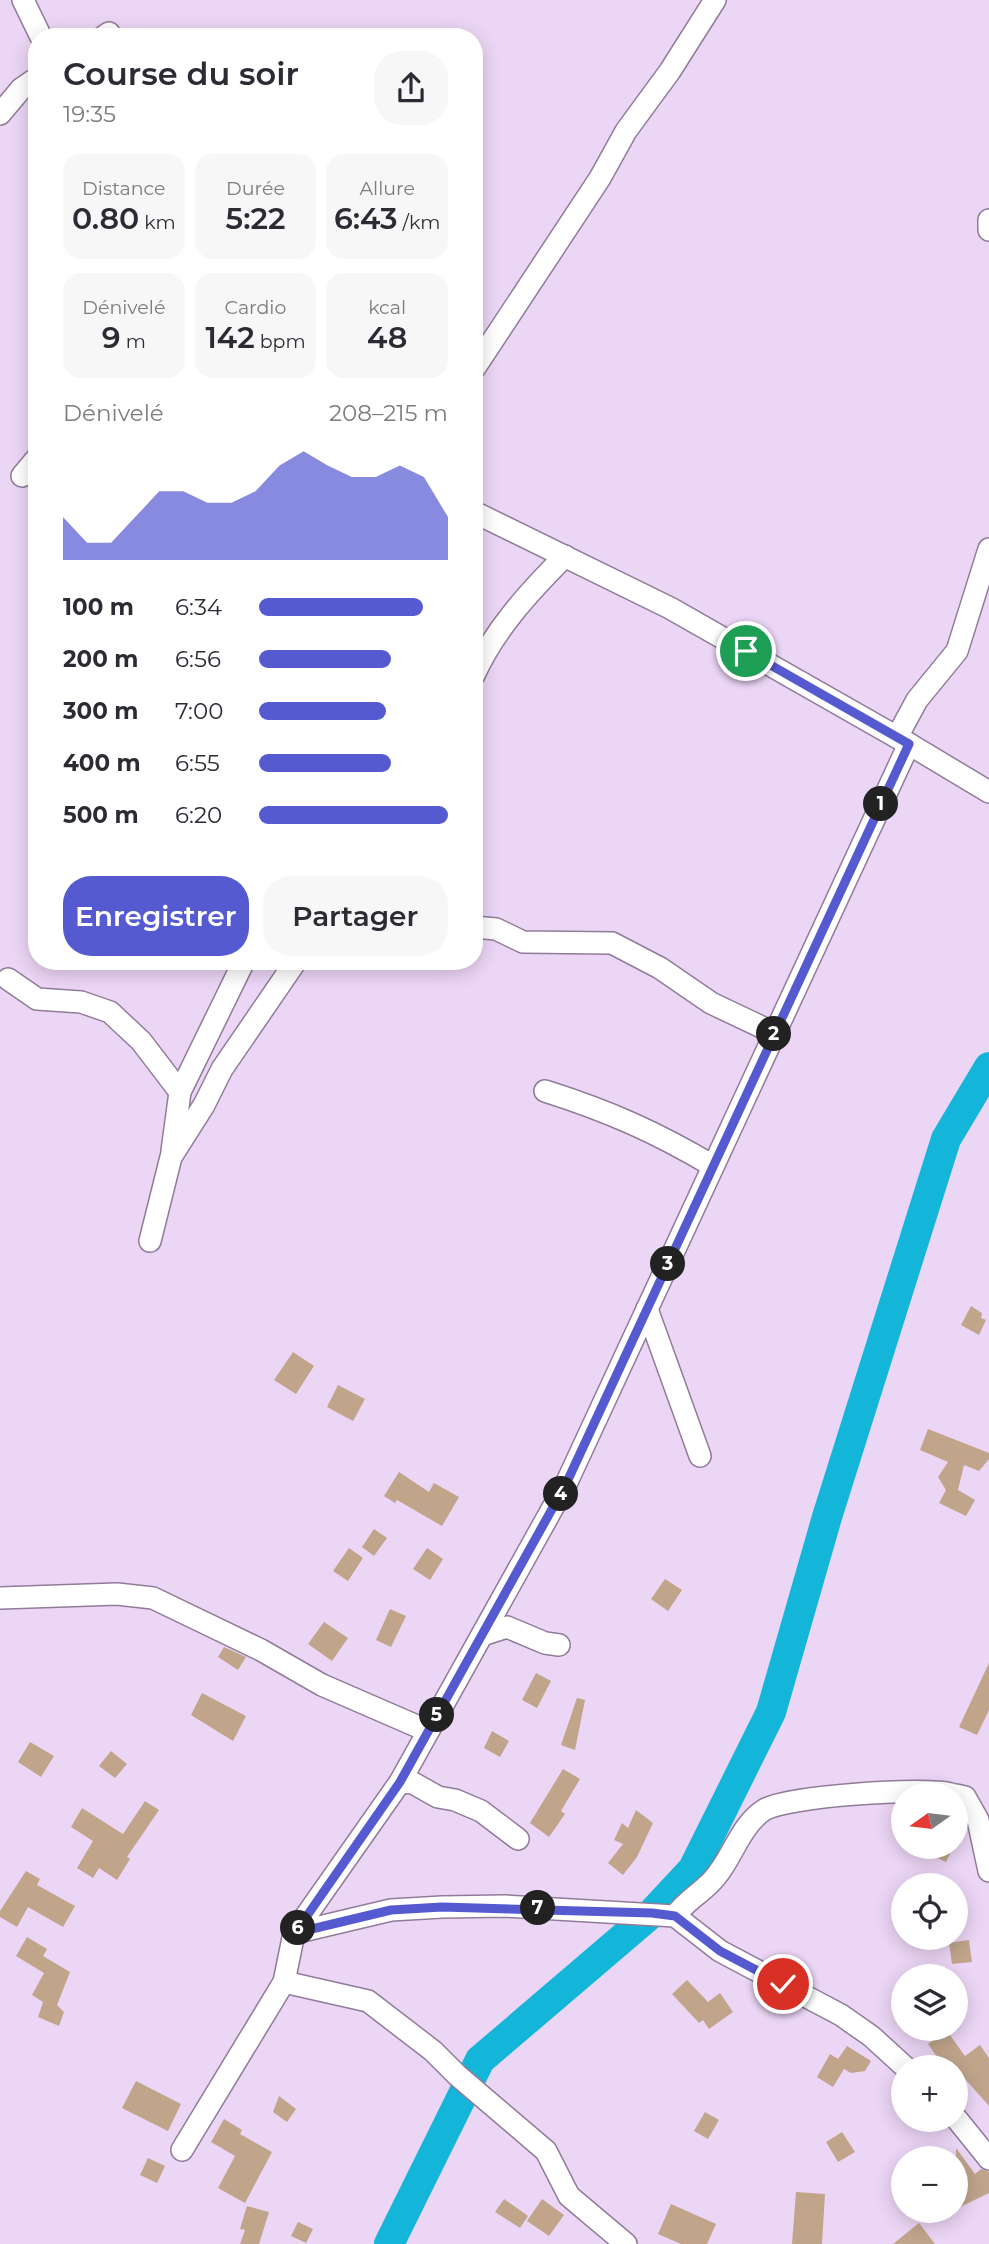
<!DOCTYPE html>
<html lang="fr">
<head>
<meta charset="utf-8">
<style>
  :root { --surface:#fff; --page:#f7f7f7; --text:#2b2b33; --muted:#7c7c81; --accent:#555ad1 }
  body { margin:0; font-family:Montserrat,sans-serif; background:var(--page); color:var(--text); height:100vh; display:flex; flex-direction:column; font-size:26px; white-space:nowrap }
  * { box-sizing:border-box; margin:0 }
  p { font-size:23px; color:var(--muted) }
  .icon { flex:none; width:38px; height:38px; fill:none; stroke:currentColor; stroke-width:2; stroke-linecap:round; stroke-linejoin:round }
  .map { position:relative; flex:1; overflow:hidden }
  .panel { position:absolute; left:28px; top:28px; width:455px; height:942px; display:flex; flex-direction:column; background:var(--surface); border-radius:28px; box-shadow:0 4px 18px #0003 }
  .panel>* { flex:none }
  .needle { width:46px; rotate:256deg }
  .tools { position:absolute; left:891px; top:1782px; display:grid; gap:14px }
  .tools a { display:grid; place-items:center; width:77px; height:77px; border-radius:50%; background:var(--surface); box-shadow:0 4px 18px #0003; font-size:35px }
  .pin { position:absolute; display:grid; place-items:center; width:60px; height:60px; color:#fff; margin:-30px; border:4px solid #fff; border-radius:50%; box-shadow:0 2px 7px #0007 }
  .km { position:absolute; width:35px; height:35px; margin:-18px; border-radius:50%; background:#222; color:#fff; font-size:19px; line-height:35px; text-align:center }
  .round { display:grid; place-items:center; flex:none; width:74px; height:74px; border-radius:28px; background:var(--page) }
  .overview { display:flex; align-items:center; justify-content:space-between; height:119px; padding:0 35px }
  h1 { font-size:32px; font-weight:600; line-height:52px }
  .stats { display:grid; grid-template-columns:repeat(3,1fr); gap:10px; height:119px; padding:7px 35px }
  .stats div { display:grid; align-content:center; border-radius:18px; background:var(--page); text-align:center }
  .stats b { font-size:30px; font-weight:600 }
  .stats small { font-size:19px; font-weight:400 }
  .stats p { font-size:19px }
  .chart { height:196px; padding:14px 35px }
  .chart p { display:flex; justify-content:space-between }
  .chart svg { width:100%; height:126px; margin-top:7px; fill:var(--accent); opacity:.7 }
  .primary-button { display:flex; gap:14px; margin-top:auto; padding:14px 35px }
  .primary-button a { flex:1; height:80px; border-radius:28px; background:var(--accent); color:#fff; font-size:28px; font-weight:600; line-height:80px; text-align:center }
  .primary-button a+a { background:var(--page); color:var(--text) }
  ul { padding:0 35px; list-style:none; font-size:23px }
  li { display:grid; grid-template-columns:112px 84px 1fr; align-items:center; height:52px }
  li i { height:18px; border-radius:9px; background:var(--accent) }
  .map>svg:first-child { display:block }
</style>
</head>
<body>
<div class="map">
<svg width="989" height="2244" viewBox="0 0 989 2244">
  <rect width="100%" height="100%" fill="#ecd6f6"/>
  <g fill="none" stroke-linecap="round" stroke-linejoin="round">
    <path stroke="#13b5d9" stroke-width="30" d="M389,2244L480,2060L652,1913L693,1869L771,1712L827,1517L946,1139L989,1067"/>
  </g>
  <g fill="#c0a58b">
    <path d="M971,1306L982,1313L981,1318L986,1320L979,1335L961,1325Z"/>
    <path d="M293,1352L314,1366L296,1394L274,1380Z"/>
    <path d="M338,1385L365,1399L353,1421L327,1407Z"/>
    <path d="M928,1429L989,1453V1459L979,1471L964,1465L958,1490L975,1500L966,1516L939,1503L946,1490L938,1477L948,1462L920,1450Z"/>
    <path d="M399,1472L429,1492L434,1483L459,1497L442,1526L397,1500L395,1503L384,1496Z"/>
    <path d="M374,1529L387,1538L374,1556L362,1547Z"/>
    <path d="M349,1548L363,1558L348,1581L333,1571Z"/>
    <path d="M427,1548L443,1559L430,1580L413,1569Z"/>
    <path d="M665,1579L682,1590L668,1611L651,1599Z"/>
    <path d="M390,1609L406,1616L391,1647L376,1640Z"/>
    <path d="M324,1622L348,1638L332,1661L308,1644Z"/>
    <path d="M224,1647L246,1657L238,1670L218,1657Z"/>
    <path d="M989,1663V1710L977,1735L959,1727Z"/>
    <path d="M536,1673L551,1681L537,1708L522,1700Z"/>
    <path d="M202,1693L246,1716L233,1741L191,1715Z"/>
    <path d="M577,1698L585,1700L575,1750L561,1745Z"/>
    <path d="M492,1731L509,1741L500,1757L484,1748Z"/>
    <path d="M30,1742L54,1756L41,1777L18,1762Z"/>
    <path d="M111,1751L127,1764L115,1778L99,1766Z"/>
    <path d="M563,1769L580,1779L561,1811L565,1814L549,1837L530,1823Z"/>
    <path d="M145,1801L159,1810L127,1857L130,1859L117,1880L99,1868L93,1878L77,1868L93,1841L71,1827L82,1808L123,1834Z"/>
    <path d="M636,1810L653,1823L637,1857L623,1875L608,1863L623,1844L614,1840L622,1823L628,1828Z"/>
    <path d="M938,1846H954L946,1862L933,1856Z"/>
    <path d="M26,1871L40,1879L37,1885L75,1906L63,1927L28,1907L17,1927L0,1917V1911Z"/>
    <path d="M27,1937L47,1949L43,1956L70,1972L57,2005L64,2012L59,2026L38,2017L43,2002L32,1995L44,1973L16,1956Z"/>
    <path d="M969,1940L972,1962L952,1964L949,1943Z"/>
    <path d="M687,1980L708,2002L720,1993L733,2012L709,2029L703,2020L699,2023L672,1994Z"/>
    <path d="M947,2031L965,2056L980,2045L989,2058V2106L966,2080L956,2088V2067H944L928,2044Z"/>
    <path d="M847,2046L871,2061L865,2071L851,2073L844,2069L833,2087L817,2077L830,2054L838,2059Z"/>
    <path d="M136,2081L181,2104L168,2131L122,2108Z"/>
    <path d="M279,2096L296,2109L287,2122L273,2112Z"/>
    <path d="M705,2112L719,2120L708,2139L694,2131Z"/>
    <path d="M224,2119L242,2130L240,2134L272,2152L245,2203L218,2188L235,2156L211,2142Z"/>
    <path d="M842,2132L855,2152L838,2162L826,2142Z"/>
    <path d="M956,2148L975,2174L981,2169L989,2172V2193L956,2209Z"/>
    <path d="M148,2158L165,2166L157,2183L140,2175Z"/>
    <path d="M796,2192L825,2194L822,2244H792Z"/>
    <path d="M504,2199L528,2216L520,2228L495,2212Z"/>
    <path d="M542,2199L564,2215L549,2236L527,2221Z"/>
    <path d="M671,2204L716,2224L707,2244H681L658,2234Z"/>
    <path d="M247,2206L269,2212L259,2244H240L245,2230L240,2229Z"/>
    <path d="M298,2222L313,2229L306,2243L291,2236Z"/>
    <path d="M919,2223L935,2244H893Z"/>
  </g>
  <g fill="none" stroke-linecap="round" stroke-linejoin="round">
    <g stroke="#907c99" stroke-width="24">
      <g id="minor">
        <path d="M23,0L41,37"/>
        <path d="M103,37L109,33"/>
        <path d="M0,114L21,89L37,78"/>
        <path d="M989,220V230"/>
        <path d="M474,369L600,178L626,131L670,71L715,0"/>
        <path d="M22,476L37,458"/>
        <path d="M474,512L670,608L909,744"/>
        <path d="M474,675C495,629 529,592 565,556"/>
        <path d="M897,737L917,700L957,651L989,549"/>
        <path d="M474,927L496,929L523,942L612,943L660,968L711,1003L774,1033"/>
        <path d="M8,979L37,999L81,1002L110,1012L141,1041L180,1092"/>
        <path d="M545,1091C608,1111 656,1132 713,1166"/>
        <path d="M172,1151L180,1092L244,961"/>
        <path d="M150,1241L171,1157L204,1105L222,1069L296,961"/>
        <path d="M647,1309L700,1456"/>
        <path d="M0,1598L117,1594L153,1598L261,1650L322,1685L428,1731"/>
        <path d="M482,1635L507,1627L545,1643L559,1645"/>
        <path d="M400,1782L413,1783L438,1797L455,1800L481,1811L518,1839"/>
        <path d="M956,1795L965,1797L978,1820L989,1871"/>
        <path d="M675,1916C685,1902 698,1895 710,1883C731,1863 739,1826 764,1810C786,1796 925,1787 951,1794"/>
        <path d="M294,1933L391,1910L442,1907L505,1906L675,1916L720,1951L841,2015L871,2036L905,2067"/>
        <path d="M284,1982L368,2001L433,2051L457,2075L546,2151L569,2196L626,2244"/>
        <path d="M956,2118L989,2159"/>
        <path d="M182,2150L284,1982L294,1933L400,1782L566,1484L909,744L989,792"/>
      </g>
    </g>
    <use href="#minor" stroke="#fff" stroke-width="21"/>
  </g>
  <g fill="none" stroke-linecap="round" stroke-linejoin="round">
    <g stroke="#fff" stroke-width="14">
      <path id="route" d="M746,651L909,744L566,1484L400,1782L295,1933L391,1910L442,1907L652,1913L675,1916L720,1951L783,1984"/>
    </g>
    <use href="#route" stroke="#555ad1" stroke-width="9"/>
  </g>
</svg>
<div class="tools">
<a><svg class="needle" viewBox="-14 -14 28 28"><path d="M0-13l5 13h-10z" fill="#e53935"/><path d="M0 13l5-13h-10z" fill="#7c7c81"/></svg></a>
<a><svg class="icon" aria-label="locate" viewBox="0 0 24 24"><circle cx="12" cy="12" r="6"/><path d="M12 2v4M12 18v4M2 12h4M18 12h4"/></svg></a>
<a><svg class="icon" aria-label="layers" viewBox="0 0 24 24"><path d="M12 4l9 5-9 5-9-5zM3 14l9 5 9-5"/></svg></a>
<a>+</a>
<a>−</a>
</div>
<div class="pin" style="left:746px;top:651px;background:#1e9e55"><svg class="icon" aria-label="arrive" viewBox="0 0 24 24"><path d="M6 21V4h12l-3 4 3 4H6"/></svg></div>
<div class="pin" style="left:783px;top:1984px;background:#d93025"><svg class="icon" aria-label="check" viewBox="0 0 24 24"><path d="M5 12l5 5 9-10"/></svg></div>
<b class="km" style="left:881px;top:804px">1</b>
<b class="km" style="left:774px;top:1034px">2</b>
<b class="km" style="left:668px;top:1264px">3</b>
<b class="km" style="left:561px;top:1494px">4</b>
<b class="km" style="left:437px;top:1715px">5</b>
<b class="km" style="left:298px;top:1928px">6</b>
<b class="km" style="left:538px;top:1908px">7</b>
<section class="panel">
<div class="overview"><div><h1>Course du soir</h1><p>19:35</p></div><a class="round"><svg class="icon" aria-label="share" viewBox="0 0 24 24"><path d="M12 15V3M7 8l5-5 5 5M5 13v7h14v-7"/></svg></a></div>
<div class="stats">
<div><p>Distance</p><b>0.80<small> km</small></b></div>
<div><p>Durée</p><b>5:22</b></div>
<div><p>Allure</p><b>6:43<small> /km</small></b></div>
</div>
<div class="stats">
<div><p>Dénivelé</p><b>9<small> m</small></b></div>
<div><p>Cardio</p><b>142<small> bpm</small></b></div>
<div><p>kcal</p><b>48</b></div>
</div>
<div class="chart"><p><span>Dénivelé</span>208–215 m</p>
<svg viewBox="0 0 160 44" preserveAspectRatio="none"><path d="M0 44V29L10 38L20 38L30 29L40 20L50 20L60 24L70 24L80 20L90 11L100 6L110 11L120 15L130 15L140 11L150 15L160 29V44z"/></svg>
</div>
<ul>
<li><b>100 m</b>6:34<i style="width:87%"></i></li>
<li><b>200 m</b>6:56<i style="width:70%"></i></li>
<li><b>300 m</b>7:00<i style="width:67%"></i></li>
<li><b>400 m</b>6:55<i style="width:70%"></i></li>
<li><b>500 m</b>6:20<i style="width:100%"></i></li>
</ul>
<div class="primary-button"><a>Enregistrer</a><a>Partager</a></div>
</section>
</div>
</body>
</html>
